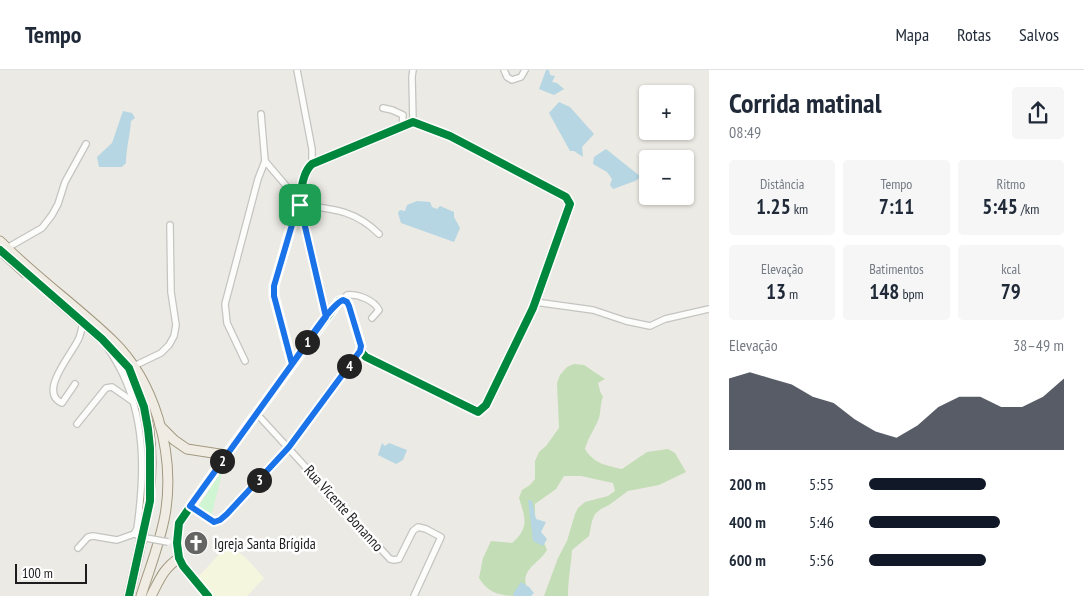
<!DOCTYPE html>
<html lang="pt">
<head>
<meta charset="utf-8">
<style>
  :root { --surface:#fff; --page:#f6f6f7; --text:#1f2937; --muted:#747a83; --line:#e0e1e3; --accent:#111827 }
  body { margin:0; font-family:"PT Sans Narrow",sans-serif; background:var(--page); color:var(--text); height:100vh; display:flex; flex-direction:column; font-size:19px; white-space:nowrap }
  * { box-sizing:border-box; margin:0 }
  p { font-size:16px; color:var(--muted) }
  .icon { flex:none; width:28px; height:28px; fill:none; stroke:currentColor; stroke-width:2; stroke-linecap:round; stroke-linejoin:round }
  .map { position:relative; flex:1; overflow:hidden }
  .side { display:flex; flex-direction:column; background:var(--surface); width:375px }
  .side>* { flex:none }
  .buttons { position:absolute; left:639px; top:15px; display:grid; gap:10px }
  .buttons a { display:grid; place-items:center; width:55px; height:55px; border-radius:5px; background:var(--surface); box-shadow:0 1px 4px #0004; font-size:25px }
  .scale { position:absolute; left:15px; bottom:12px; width:72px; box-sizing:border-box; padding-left:5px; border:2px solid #1d1d1d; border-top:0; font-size:14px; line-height:18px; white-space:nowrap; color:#1d1d1d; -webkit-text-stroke:4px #fff; paint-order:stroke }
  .pin { position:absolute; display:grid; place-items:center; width:42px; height:42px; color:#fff; margin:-21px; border-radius:10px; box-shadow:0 2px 8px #0006 }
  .km { position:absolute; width:25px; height:25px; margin:-12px; border-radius:50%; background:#222; color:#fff; font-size:14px; line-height:25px; text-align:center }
  .round { display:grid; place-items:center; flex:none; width:52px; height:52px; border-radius:5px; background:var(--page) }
  .summary { display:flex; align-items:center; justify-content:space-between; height:85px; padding:0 20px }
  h1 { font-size:28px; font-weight:600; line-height:38px }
  .metrics { display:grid; grid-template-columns:repeat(3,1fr); gap:8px; height:85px; padding:5px 20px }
  .metrics div { display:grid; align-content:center; border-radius:5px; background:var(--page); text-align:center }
  .metrics b { font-size:21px; font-weight:600 }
  .metrics small { font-size:14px; font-weight:400 }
  .metrics p { font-size:14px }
  .chart { height:140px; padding:10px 20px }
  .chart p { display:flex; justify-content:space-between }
  .chart svg { width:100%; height:90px; margin-top:5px; fill:var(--accent); opacity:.7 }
  ul { padding:0 20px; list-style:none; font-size:16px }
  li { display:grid; grid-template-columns:80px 60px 1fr; align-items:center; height:38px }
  li i { height:12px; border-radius:6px; background:var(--accent) }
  header { display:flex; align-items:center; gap:30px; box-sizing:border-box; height:70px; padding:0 25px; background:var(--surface); border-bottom:1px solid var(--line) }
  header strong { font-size:24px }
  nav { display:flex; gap:28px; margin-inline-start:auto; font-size:18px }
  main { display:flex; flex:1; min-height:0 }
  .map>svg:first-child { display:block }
</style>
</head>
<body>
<header>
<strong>Tempo</strong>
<nav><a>Mapa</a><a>Rotas</a><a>Salvos</a></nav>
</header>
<main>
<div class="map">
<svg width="709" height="526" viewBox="0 0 709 526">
  <rect width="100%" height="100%" fill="#eceae4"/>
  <path fill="#f5f6de" d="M229,474L248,490L264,508L247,526H212L197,508Z"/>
  <path fill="#c3ddb7" d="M574,294L584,295L605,309L598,313L600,321L603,327C600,334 601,341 599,348C595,359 588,367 585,379C593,393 607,396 622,399L647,382L668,379L675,383L686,402L659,415L628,421L609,435L601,439L595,444L592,451L589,466L572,480C571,496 568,510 568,526H544L558,488L567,471L575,444L578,438L585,432L608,426L615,421L613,413L581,406H564L556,419L535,434V451L547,480C539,494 518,500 528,520L526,526C504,526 490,526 479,508L483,488L491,471L512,473C530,458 525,447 519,428L522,420L530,415L535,409V391L539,382L546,376L559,358L557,313L560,305L567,297Z"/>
  <path fill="#d0f5d2" d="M223,399L211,447L198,437Z"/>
  <g fill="#b5d6e2">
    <path d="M546,0H549L550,5L555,6L552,12L557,13L564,19L554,25L539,19Z"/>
    <path d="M559,32L570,37L594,64L582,77L583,87L574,81H570L549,43Z"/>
    <path d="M123,41L132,43L135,48L131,51C130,66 126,79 126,93L122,97H99L97,87L112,73Z"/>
    <path d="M606,79L641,107L635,111L613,119L610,115L612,109L607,102L593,94L594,87Z"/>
    <path d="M417,131L430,132L432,137L437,139L440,136L454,142V147L460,158L454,172L401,153L398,143L400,140L405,141L407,135Z"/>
    <path d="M382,373L385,376L389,373L407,380L403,390L396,394L378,385Z"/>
    <path d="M528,430L532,431L536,449L546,452L541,462L547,469L543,476L533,471Z"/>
    <path d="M521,512L529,517L534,523L531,526H514L513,524Z"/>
  </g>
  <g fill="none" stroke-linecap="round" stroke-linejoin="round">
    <g stroke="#c4c4c1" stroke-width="8">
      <g id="minor">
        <path d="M297,0L312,79V94"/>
        <path d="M504,0L507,7L512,10L521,7L525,0"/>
        <path d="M383,38L392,40L403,45L402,57"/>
        <path d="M413,52L412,7L413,0"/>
        <path d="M265,91L299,131L326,247"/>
        <path d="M300,135C333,139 355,140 379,164"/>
        <path d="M7,178L42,158L52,145L58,134L65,112L86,74"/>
        <path d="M343,230L347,225C358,224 374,230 379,240L372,248"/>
        <path d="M535,232L593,240L626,251L650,256L665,249L709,239"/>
        <path d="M102,269C110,282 119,294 125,309C146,357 144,408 137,459L134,464"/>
        <path d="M245,291L227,253L225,234L258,109L265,91L261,44"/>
        <path d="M134,296L161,283L169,275L174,266L176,255L171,222L170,155"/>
        <path d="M75,314L62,333C37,322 73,283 79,268C81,263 82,257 83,252"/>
        <path d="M257,344L390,489L394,490L399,489L413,461L418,457L426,459L441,467L414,526"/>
        <path d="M77,354L106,318L112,317L132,331"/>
        <path d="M190,436L214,452L220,450L227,444L289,377L360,281"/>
        <path d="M78,478L88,467L93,466L117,470L134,464L137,465"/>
        <path d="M208,526L183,496L179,488L177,473L179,453L226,385L339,231L343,230L347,232L349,236L361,276L360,281L366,287L478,342L486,335L533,238L570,134L566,127L450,66L413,52L312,94C302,103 302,120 298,133C290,161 282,188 274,216V226L292,294"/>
      </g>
    </g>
    <g stroke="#a29981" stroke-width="11">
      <g id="primary">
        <path d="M0,171C35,207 77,236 113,271C155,312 174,381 166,439C162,468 150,497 141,526"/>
        <path d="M0,180L25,203"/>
        <path d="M56,229L101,268"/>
        <path d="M160,356L174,370L187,379L226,385"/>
        <path d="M129,526C141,470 157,419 149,360C146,339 137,319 129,298"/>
        <path d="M151,526C160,509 163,499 179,488"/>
      </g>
    </g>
    <use href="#minor" stroke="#fcfcfb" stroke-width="5.5"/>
    <use href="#primary" stroke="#f0ece3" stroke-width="9"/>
    <g stroke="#c4c4c1" stroke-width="8" stroke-linecap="butt">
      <path id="minor-bridge" d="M146,468L168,472"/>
    </g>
    <use href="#minor-bridge" stroke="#fcfcfb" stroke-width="5.5"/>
    <g stroke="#fff" stroke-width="11">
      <g id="cycleway">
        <path d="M0,180L102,269L129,298L144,337L148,359L150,378V431L129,526"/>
        <path d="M208,526L183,496L179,488L177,473L179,453L226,385L339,231L343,230L347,232L349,236L361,276L360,281L366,287L478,342L486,335L533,238L570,134L566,127L450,66L413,52L312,94C302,103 302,120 298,133C290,161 282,188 274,216V226L292,294"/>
      </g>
    </g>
    <use href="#cycleway" stroke="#00873e" stroke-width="8"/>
  </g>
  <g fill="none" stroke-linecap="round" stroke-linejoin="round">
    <g stroke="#fff" stroke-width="10">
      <path id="route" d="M300,135L326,247L190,436L214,452L220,450L227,444L289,377L360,281L361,276L349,236L347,232L343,230C330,235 302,280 292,294L274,226V216L299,131L300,135"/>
    </g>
    <use href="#route" stroke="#1a73e8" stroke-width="6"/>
  </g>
  <defs>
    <g id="church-disc" transform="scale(1.25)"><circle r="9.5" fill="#656563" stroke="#fff"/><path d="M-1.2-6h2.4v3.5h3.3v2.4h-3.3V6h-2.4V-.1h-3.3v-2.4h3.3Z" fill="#fff"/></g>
  </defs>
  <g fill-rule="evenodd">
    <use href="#church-disc" x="196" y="473"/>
  </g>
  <g text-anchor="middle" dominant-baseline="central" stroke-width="5" stroke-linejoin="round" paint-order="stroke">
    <g font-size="15" fill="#1d1d1d" stroke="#fff">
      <text transform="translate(344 438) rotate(48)">Rua Vicente Bonanno</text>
    </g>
    <g font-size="15" fill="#1d1d1d" stroke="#fff" text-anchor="start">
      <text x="214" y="473">Igreja Santa Brígida</text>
    </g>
  </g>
</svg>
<div class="buttons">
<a>+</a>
<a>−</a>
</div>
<div class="scale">100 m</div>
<div class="pin" style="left:300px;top:135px;background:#1e9e55"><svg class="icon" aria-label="arrive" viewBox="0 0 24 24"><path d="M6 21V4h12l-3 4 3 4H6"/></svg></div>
<b class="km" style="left:307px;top:272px">1</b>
<b class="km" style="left:222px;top:391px">2</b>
<b class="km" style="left:259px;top:410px">3</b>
<b class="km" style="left:349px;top:296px">4</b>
</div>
<section class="side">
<div class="summary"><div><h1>Corrida matinal</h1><p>08:49</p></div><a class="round"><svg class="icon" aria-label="share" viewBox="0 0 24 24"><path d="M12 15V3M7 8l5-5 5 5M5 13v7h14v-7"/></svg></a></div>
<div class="metrics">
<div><p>Distância</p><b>1.25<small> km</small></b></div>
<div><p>Tempo</p><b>7:11</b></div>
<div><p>Ritmo</p><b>5:45<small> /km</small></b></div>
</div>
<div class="metrics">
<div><p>Elevação</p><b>13<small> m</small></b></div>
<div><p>Batimentos</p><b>148<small> bpm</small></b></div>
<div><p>kcal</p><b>79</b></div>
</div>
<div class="chart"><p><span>Elevação</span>38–49 m</p>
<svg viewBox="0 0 160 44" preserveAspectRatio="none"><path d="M0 44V9L10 6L20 9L30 12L40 18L50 21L60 29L70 35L80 38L90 32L100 23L110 18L120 18L130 23L140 23L150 18L160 9V44z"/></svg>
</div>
<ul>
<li><b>200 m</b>5:55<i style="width:60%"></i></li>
<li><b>400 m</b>5:46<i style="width:67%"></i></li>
<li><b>600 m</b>5:56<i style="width:60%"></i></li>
</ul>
</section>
</main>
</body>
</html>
